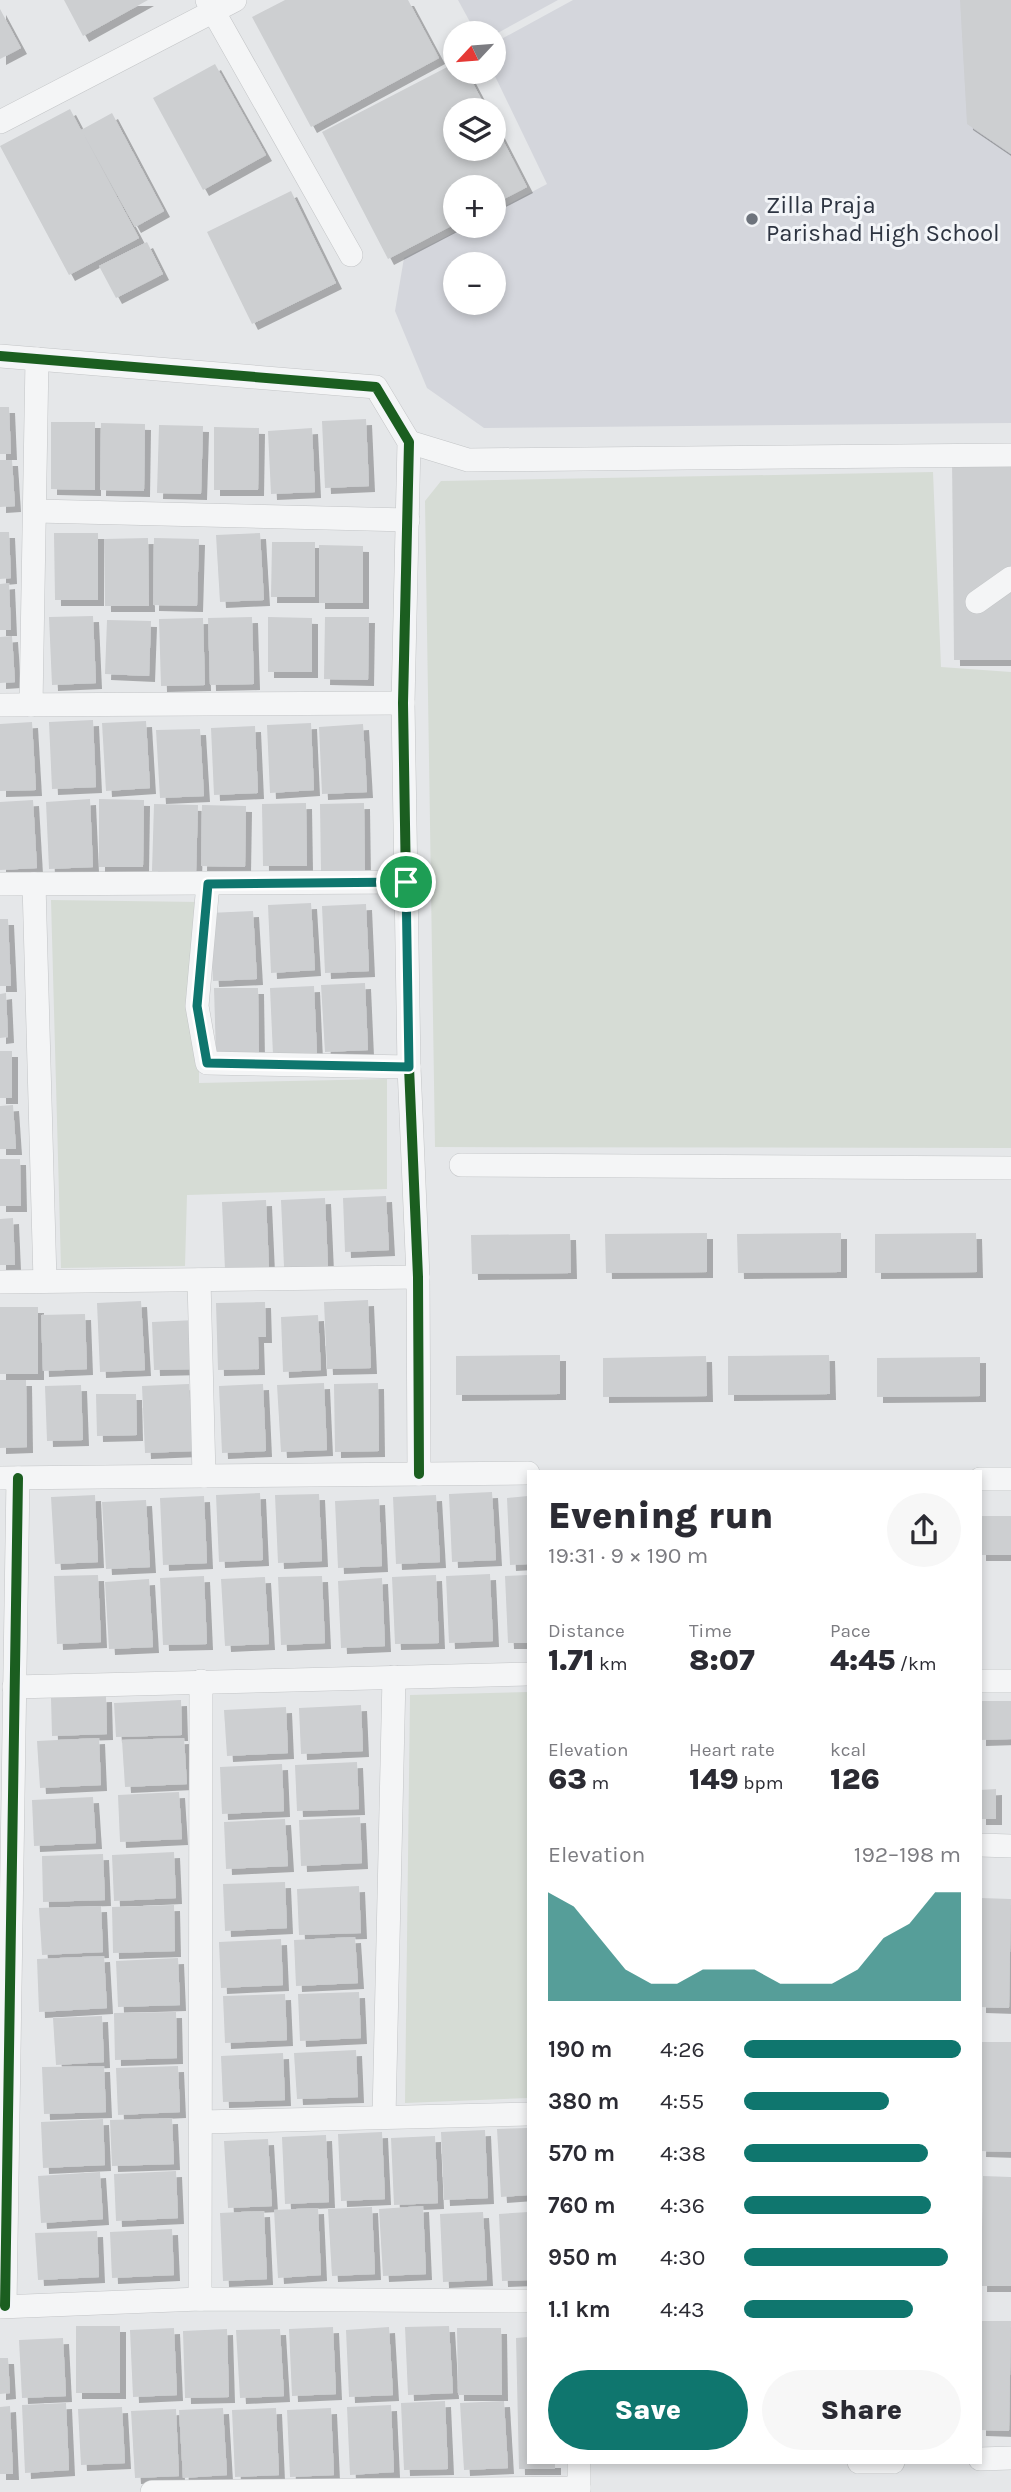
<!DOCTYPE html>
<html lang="en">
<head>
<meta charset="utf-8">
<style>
  :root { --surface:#fff; --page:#f7f7f7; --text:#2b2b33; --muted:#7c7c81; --accent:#0f766e }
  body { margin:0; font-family:Karla,sans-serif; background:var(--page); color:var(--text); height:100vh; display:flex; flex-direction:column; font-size:26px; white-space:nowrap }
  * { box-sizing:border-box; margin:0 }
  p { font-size:23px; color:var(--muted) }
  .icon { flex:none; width:38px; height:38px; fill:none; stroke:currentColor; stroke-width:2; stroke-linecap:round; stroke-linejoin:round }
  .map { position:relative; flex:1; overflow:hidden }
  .drawer { position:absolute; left:527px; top:1470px; width:455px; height:994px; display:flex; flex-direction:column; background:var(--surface); border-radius:0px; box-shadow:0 4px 10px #0003 }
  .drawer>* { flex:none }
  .needle { width:46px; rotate:244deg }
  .fabs { position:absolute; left:443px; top:21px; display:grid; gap:14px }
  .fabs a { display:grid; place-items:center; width:63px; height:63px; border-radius:50%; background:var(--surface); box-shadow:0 4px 10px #0003; font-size:35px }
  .pin { position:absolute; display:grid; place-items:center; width:60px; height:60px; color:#fff; margin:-30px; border:4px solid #fff; border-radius:50%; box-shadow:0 2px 7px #0007 }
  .round { display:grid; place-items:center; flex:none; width:74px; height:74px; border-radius:37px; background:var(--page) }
  .headline { display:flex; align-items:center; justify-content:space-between; height:119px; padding:0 21px }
  h1 { font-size:38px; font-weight:800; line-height:52px }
  .metrics { display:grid; grid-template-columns:repeat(3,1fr); gap:10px; height:119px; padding:7px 21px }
  .metrics div { display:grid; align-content:center }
  .metrics b { font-size:30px; font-weight:800 }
  .metrics small { font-size:19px; font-weight:400 }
  .metrics p { font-size:19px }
  .chart { height:196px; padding:14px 21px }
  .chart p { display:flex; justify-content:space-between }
  .chart svg { width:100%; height:126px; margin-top:7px; fill:var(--accent); opacity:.7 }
  .action { display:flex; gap:14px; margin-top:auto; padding:14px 21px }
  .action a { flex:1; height:80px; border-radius:42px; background:var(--accent); color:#fff; font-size:28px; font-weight:800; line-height:80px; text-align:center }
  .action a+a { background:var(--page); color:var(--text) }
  ul { padding:0 21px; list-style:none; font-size:23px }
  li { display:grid; grid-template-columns:112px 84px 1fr; align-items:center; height:52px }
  li i { height:18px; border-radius:9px; background:var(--accent) }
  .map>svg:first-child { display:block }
</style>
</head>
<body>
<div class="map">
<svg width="1011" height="2492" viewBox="0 0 1011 2492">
  <defs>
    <filter id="shadow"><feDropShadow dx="6" dy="6" stdDeviation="0" flood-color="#0004"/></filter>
  </defs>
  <rect width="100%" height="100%" fill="#e5e7e9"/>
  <g fill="#d4d6dc" fill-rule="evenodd">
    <path d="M458,0H558L494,35L476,33Z"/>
    <path d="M573,0H1011V423L484,428L427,388L395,311L404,258L467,226H494V212L547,184L493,72L494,43ZM455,264H494V303H455Z"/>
  </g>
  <g fill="#d6dcd5">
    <path d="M933,472L941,667L1011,672V1148L435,1147L425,501L441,481Z"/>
    <path d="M51,900L199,902V1083L387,1079V1189L187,1195L185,1266L61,1268Z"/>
    <path d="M528,1692V2098L405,2103L410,1695Z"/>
  </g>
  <g fill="#cdcfd1" filter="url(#shadow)">
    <path d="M64,0H148L83,36Z"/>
    <path d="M285,0H408L439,58L311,127L252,17Z"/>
    <path d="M960,0H1011V154L967,124Z"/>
    <path d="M0,9L21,48L0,59Z"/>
    <path d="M455,63V72H467L487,110H455V149H494V123L527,187L494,204V187H455V224L388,259L322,132Z"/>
    <path d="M215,64L266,155L203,190L153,98Z"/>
    <path d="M70,109L81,130L112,113L164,211L135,227L83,133L139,238L69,275L0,146Z"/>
    <path d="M291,191L336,283L252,324L207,232Z"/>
    <path d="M147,242L163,274L116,298L99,266Z"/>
    <path d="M0,407H9L11,454H0Z"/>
    <path d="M366,419L369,486L325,488L322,421Z"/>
    <path d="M51,422H95V490L51,489Z"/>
    <path d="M101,423L145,424L144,491L100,490Z"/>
    <path d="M159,425L203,426L201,494L157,493Z"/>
    <path d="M214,427L259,428L258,490H214Z"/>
    <path d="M312,428L315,492L271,494L268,431Z"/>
    <path d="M1011,455V660H954L952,456Z"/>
    <path d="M0,460H12L15,506L0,507Z"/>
    <path d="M0,532H9L11,578L0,579Z"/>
    <path d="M54,533H98V600H55Z"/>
    <path d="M260,533L264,600L220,602L216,535Z"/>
    <path d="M148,538L149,606H105L104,539Z"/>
    <path d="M154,538L199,539L197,606L153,605Z"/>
    <path d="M272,542H315V597H271Z"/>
    <path d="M319,545L363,546V603H319Z"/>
    <path d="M9,583L11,630H0V584Z"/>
    <path d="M93,616L96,683L52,685L49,617Z"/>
    <path d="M252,617L254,684L210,685L208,618Z"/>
    <path d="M268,617L312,618V672H268Z"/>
    <path d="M325,617H369L368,680L324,679Z"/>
    <path d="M203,618L205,685L161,686L159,619Z"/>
    <path d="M107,620L151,621L149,676L105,674Z"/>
    <path d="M12,636L15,682L0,683V637Z"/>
    <path d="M93,720L96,787L52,789L49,722Z"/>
    <path d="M146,721L150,788L106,791L102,723Z"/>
    <path d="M32,722L36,790L0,791V724Z"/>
    <path d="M311,723L314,790L270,793L267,725Z"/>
    <path d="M363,724L367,792L322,794L319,727Z"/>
    <path d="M255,726L258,793L214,795L211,728Z"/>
    <path d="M200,729L204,796L160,798L156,730Z"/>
    <path d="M90,799L93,867L49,869L46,802Z"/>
    <path d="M99,799L144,800L143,867H99Z"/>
    <path d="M33,800L37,868L0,870V802Z"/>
    <path d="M306,803L307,866H263L262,804Z"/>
    <path d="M364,803L365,871H321L320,804Z"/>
    <path d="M154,804L198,805L196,873L152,871Z"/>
    <path d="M202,805L246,806L245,867L201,866Z"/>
    <path d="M311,903L315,970L271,973L268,905Z"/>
    <path d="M366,904L369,971L325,973L322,906Z"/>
    <path d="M253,911L257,979L213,981L209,913Z"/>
    <path d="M0,919H8L11,986H0Z"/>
    <path d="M365,983L368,1050L325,1052L321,985Z"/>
    <path d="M314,986L317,1054L273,1055L270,988Z"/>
    <path d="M214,988H258L259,1055L216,1056Z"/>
    <path d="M6,993L8,1037L0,1038V994Z"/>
    <rect x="0" y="1051" width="12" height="47"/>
    <path d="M13,1105L16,1149H0V1106Z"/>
    <path d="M0,1159H20L21,1206H0Z"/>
    <path d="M386,1196L389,1250L345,1252L343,1198Z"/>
    <path d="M325,1198L328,1266L284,1267L281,1200Z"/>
    <path d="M266,1200L269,1267L225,1270L222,1202Z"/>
    <path d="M13,1218L15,1265H0V1219Z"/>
    <path d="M707,1233V1272L606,1273L605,1234Z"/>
    <path d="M841,1233V1272L738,1273L737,1234Z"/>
    <path d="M976,1233L977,1272L875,1273V1234Z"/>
    <path d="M570,1234L571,1273L472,1274L471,1235Z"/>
    <path d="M368,1300L371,1368L327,1369L324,1302Z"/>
    <path d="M141,1301L145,1370L100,1372L97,1303Z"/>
    <path d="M265,1302L266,1337H258L259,1369L218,1370L216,1303Z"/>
    <rect x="0" y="1307" width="38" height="67"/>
    <path d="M85,1314L87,1369L43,1371L41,1315Z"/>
    <path d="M318,1315L321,1370L283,1372L281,1317Z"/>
    <path d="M196,1320L197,1369L154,1370L152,1322Z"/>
    <path d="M560,1355V1394L456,1395V1356Z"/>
    <path d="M829,1355L830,1394L728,1395V1356Z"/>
    <path d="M706,1356L707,1396L603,1397V1358Z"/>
    <path d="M980,1357V1396L877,1397V1358Z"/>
    <path d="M0,1380H26L27,1447L0,1448Z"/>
    <path d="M324,1383L327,1450L281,1452L277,1385Z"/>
    <path d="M378,1383L379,1451L335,1452L334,1384Z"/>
    <path d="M189,1384L193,1451L145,1453L142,1386Z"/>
    <path d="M263,1384L266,1451L222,1453L219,1386Z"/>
    <path d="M81,1385L83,1440L47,1441L45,1386Z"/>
    <path d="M96,1394H136L137,1435L97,1436Z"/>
    <path d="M492,1492L496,1560L452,1562L449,1494Z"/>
    <path d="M260,1493L263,1560L219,1562L216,1495Z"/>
    <path d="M319,1494L322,1561L278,1563L275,1495Z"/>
    <path d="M95,1495L98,1562L55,1564L51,1497Z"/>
    <path d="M436,1495L440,1562L396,1564L393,1497Z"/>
    <path d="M204,1496L207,1563L163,1565L160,1498Z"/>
    <path d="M528,1496V1564L510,1565L507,1498Z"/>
    <path d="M379,1499L382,1566L338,1568L335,1501Z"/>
    <path d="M146,1500L150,1567L106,1569L102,1502Z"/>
    <rect x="980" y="1516" width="31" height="39"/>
    <path d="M490,1574L493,1641L449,1643L446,1576Z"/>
    <path d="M98,1575L101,1642L57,1644L54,1576Z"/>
    <path d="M436,1575L439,1643L395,1644L392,1577Z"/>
    <path d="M528,1575V1643H508L505,1576Z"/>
    <path d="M204,1576L207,1644L163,1645L160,1578Z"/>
    <path d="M322,1576L325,1643L281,1645L278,1577Z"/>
    <path d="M265,1577L269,1644L225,1646L221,1579Z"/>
    <path d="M382,1578L385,1646L341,1648L338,1581Z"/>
    <path d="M149,1579L153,1647L109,1649L105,1582Z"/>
    <path d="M106,1696L107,1734L52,1736L51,1698Z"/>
    <path d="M181,1700L182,1735L116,1737L114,1703Z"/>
    <path d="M980,1701H1011V1739L980,1740Z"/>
    <path d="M361,1705L363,1751L301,1754L299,1708Z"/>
    <path d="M286,1707L288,1753L227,1756L224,1710Z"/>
    <path d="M99,1738L101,1785L40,1788L37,1741Z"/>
    <path d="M184,1738L187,1784L125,1787L122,1740Z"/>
    <path d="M357,1762L359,1809L297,1811L295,1765Z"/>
    <path d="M282,1764L284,1811L222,1814L220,1767Z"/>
    <path d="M996,1789V1819H980V1790Z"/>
    <path d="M179,1792L182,1839L120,1842L118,1795Z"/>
    <path d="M93,1797L96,1843L34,1846L32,1800Z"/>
    <path d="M360,1817L362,1863L301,1866L299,1820Z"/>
    <path d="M285,1819L288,1866L226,1869L224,1822Z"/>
    <path d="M174,1852L176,1898L114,1901L112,1855Z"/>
    <path d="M103,1854L105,1900L43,1902L42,1856Z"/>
    <path d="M285,1882L287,1928L225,1931L223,1884Z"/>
    <path d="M359,1886L361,1933L299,1935L297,1889Z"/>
    <path d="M980,1898L1011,1899L1009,2008L980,2007Z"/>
    <path d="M174,1905L175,1951L113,1953L112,1907Z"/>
    <path d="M101,1906L103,1952L42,1955L39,1908Z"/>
    <path d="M355,1937L358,1983L296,1986L294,1940Z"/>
    <path d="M281,1939L283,1985L221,1988L219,1942Z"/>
    <path d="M104,1956L107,2008L39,2012L37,1959Z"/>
    <path d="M178,1958L180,2005L118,2007L116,1961Z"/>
    <path d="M359,1992L361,2038L300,2041L298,1994Z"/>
    <path d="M285,1994L287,2040L225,2043L223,1996Z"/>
    <path d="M176,2012L177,2058L115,2060L114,2013Z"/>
    <path d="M102,2016L104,2062L56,2065L53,2018Z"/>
    <path d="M982,2042H1011V2152L980,2151Z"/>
    <path d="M356,2050L358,2097L297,2099L294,2053Z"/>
    <path d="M283,2053L285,2100L223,2102L221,2056Z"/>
    <path d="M104,2066L106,2112L44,2114L42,2067Z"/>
    <path d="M178,2066L180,2112L118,2115L116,2068Z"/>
    <path d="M172,2118L174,2164L112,2166L110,2120Z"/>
    <path d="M103,2119L105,2165L43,2168L41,2122Z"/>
    <path d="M528,2128V2195L501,2197L497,2129Z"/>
    <path d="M485,2130L488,2198L444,2200L441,2132Z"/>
    <path d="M382,2132L385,2199L341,2201L338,2134Z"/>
    <path d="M326,2135L329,2202L285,2204L282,2137Z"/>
    <path d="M435,2136L438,2203L394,2205L391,2138Z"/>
    <path d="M268,2139L272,2206L228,2208L224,2141Z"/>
    <path d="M176,2171L178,2218L116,2221L114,2174Z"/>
    <path d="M100,2172L103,2219L41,2223L38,2176Z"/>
    <path d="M983,2176L1011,2177V2286H981Z"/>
    <path d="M423,2206L426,2274L383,2276L379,2209Z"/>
    <path d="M372,2207L375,2274L332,2276L328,2209Z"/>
    <path d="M318,2208L321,2275L278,2278L274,2210Z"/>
    <path d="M264,2211L267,2279L223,2281L220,2213Z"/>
    <path d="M483,2212L487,2280L443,2282L440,2214Z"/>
    <path d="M528,2212V2280L502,2281L499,2214Z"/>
    <path d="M172,2229L174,2275L112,2278L110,2232Z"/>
    <path d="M97,2231L99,2277L38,2280L35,2233Z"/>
    <path d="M980,2321H1011L1009,2431L980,2430Z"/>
    <rect x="76" y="2326" width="44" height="67"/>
    <path d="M449,2326L453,2393L408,2395L405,2327Z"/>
    <path d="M333,2327L336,2394L292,2396L289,2329Z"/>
    <path d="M389,2327L393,2395L349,2397L346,2330Z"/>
    <path d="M174,2328L177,2395L133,2397L130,2330Z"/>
    <path d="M457,2328H501L502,2395H458Z"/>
    <path d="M227,2329L229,2397L185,2398L183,2331Z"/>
    <path d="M280,2329L284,2396L240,2398L236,2330Z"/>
    <path d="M528,2337V2462H555V2469H519L516,2338Z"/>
    <path d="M63,2338L66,2396L22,2398L19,2340Z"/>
    <path d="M0,2358H8L10,2393L0,2394Z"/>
    <path d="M445,2401L448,2469L404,2470L401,2403Z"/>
    <path d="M504,2401L508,2468L464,2470L460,2403Z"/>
    <path d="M66,2403L69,2470L25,2473L22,2405Z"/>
    <path d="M391,2405L394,2472L350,2475L347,2407Z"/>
    <path d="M10,2406L13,2474H0V2407Z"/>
    <path d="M122,2407L125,2463L81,2465L78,2409Z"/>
    <path d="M223,2408L227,2475L183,2478L179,2410Z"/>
    <path d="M276,2408L279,2475L235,2477L232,2410Z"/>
    <path d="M331,2408L334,2475L290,2477L287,2410Z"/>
    <path d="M176,2409L179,2476L135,2478L131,2411Z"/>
  </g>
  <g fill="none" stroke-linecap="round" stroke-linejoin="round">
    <g stroke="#c3c5c7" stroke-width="24">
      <g id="street">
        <path d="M207,0L351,255"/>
        <path d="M0,122L235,0"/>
        <path d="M0,356L376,387L409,442L403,703L409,1067L418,1277L419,1474"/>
        <path d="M409,442L468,460L1011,455"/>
        <path d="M36,511L408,520"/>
        <path d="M977,602L1011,578"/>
        <path d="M0,705L403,703"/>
        <path d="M31,705L37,359"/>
        <path d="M0,884L406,882"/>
        <path d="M34,884L45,1281"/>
        <path d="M208,884L197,1006L207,1063L409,1067"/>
        <path d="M461,1165L1011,1168"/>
        <path d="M199,1280L204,1476"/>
        <path d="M0,1282L418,1277"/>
        <path d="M0,1478L528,1473"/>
        <path d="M980,1479H1011"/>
        <path d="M980,1681H1011"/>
        <path d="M14,1687L528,1674"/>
        <path d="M980,1845L1011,1846"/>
        <path d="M384,2117L394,1677"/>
        <path d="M201,2122L528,2114"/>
        <path d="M200,2299L201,1681"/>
        <path d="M5,2306L18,1478"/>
        <path d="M0,2307L200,2299L528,2301"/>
        <path d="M980,2459L1011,2458"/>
        <path d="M859,2462H893"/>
        <path d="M152,2492L579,2488"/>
        <path d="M579,2492V2462"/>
      </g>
    </g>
    <use href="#street" stroke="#f4f5f6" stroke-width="23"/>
    <g stroke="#f3f5f8" stroke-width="15">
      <g id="cycleway">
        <path d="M0,356L376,387L409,442L403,703L409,1067L418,1277L419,1474"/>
        <path d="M5,2306L18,1478"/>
      </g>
    </g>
    <use href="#cycleway" stroke="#1b5e20" stroke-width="10"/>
  </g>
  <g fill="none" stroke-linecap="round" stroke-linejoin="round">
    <g stroke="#fff" stroke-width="14">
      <path id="route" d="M406,882L409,1067L207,1063L197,1006L208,884Z"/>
    </g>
    <use href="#route" stroke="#0f766e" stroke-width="9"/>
  </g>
  <circle fill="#6d737c" stroke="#f3f5f8" stroke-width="2.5" cx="752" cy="219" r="7"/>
  <g text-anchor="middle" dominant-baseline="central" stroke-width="6" stroke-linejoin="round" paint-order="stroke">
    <g font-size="24" fill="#2d3441" stroke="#f3f5f8" text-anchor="start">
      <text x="766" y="205">Zilla Praja<tspan x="766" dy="28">Parishad High School</tspan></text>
    </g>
  </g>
</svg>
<div class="fabs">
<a><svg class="needle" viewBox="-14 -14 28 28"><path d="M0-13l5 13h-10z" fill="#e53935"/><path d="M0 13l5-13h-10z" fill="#7c7c81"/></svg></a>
<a><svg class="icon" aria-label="layers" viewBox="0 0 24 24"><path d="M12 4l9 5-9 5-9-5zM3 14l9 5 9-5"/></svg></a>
<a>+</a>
<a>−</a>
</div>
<div class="pin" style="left:406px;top:882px;background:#1e9e55"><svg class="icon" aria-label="arrive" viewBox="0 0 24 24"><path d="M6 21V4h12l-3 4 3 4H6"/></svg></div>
<section class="drawer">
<div class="headline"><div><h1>Evening run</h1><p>19:31 · 9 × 190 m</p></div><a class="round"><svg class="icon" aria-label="share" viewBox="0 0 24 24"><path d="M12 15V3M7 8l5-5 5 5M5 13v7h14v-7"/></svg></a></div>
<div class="metrics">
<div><p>Distance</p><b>1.71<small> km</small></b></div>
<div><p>Time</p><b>8:07</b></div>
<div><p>Pace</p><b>4:45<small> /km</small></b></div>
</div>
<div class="metrics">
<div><p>Elevation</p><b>63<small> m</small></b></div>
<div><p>Heart rate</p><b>149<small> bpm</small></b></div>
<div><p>kcal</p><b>126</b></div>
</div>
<div class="chart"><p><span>Elevation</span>192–198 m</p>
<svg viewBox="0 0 160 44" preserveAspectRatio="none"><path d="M0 44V6L10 11L20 22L30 33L40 38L50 38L60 33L70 33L80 33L90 38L100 38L110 38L120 33L130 22L140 17L150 6L160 6V44z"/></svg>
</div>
<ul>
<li><b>190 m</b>4:26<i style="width:100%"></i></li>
<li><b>380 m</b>4:55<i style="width:67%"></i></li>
<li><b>570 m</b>4:38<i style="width:85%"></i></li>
<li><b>760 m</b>4:36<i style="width:86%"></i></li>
<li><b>950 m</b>4:30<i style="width:94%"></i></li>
<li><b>1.1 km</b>4:43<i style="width:78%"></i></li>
</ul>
<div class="action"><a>Save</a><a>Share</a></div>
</section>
</div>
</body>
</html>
